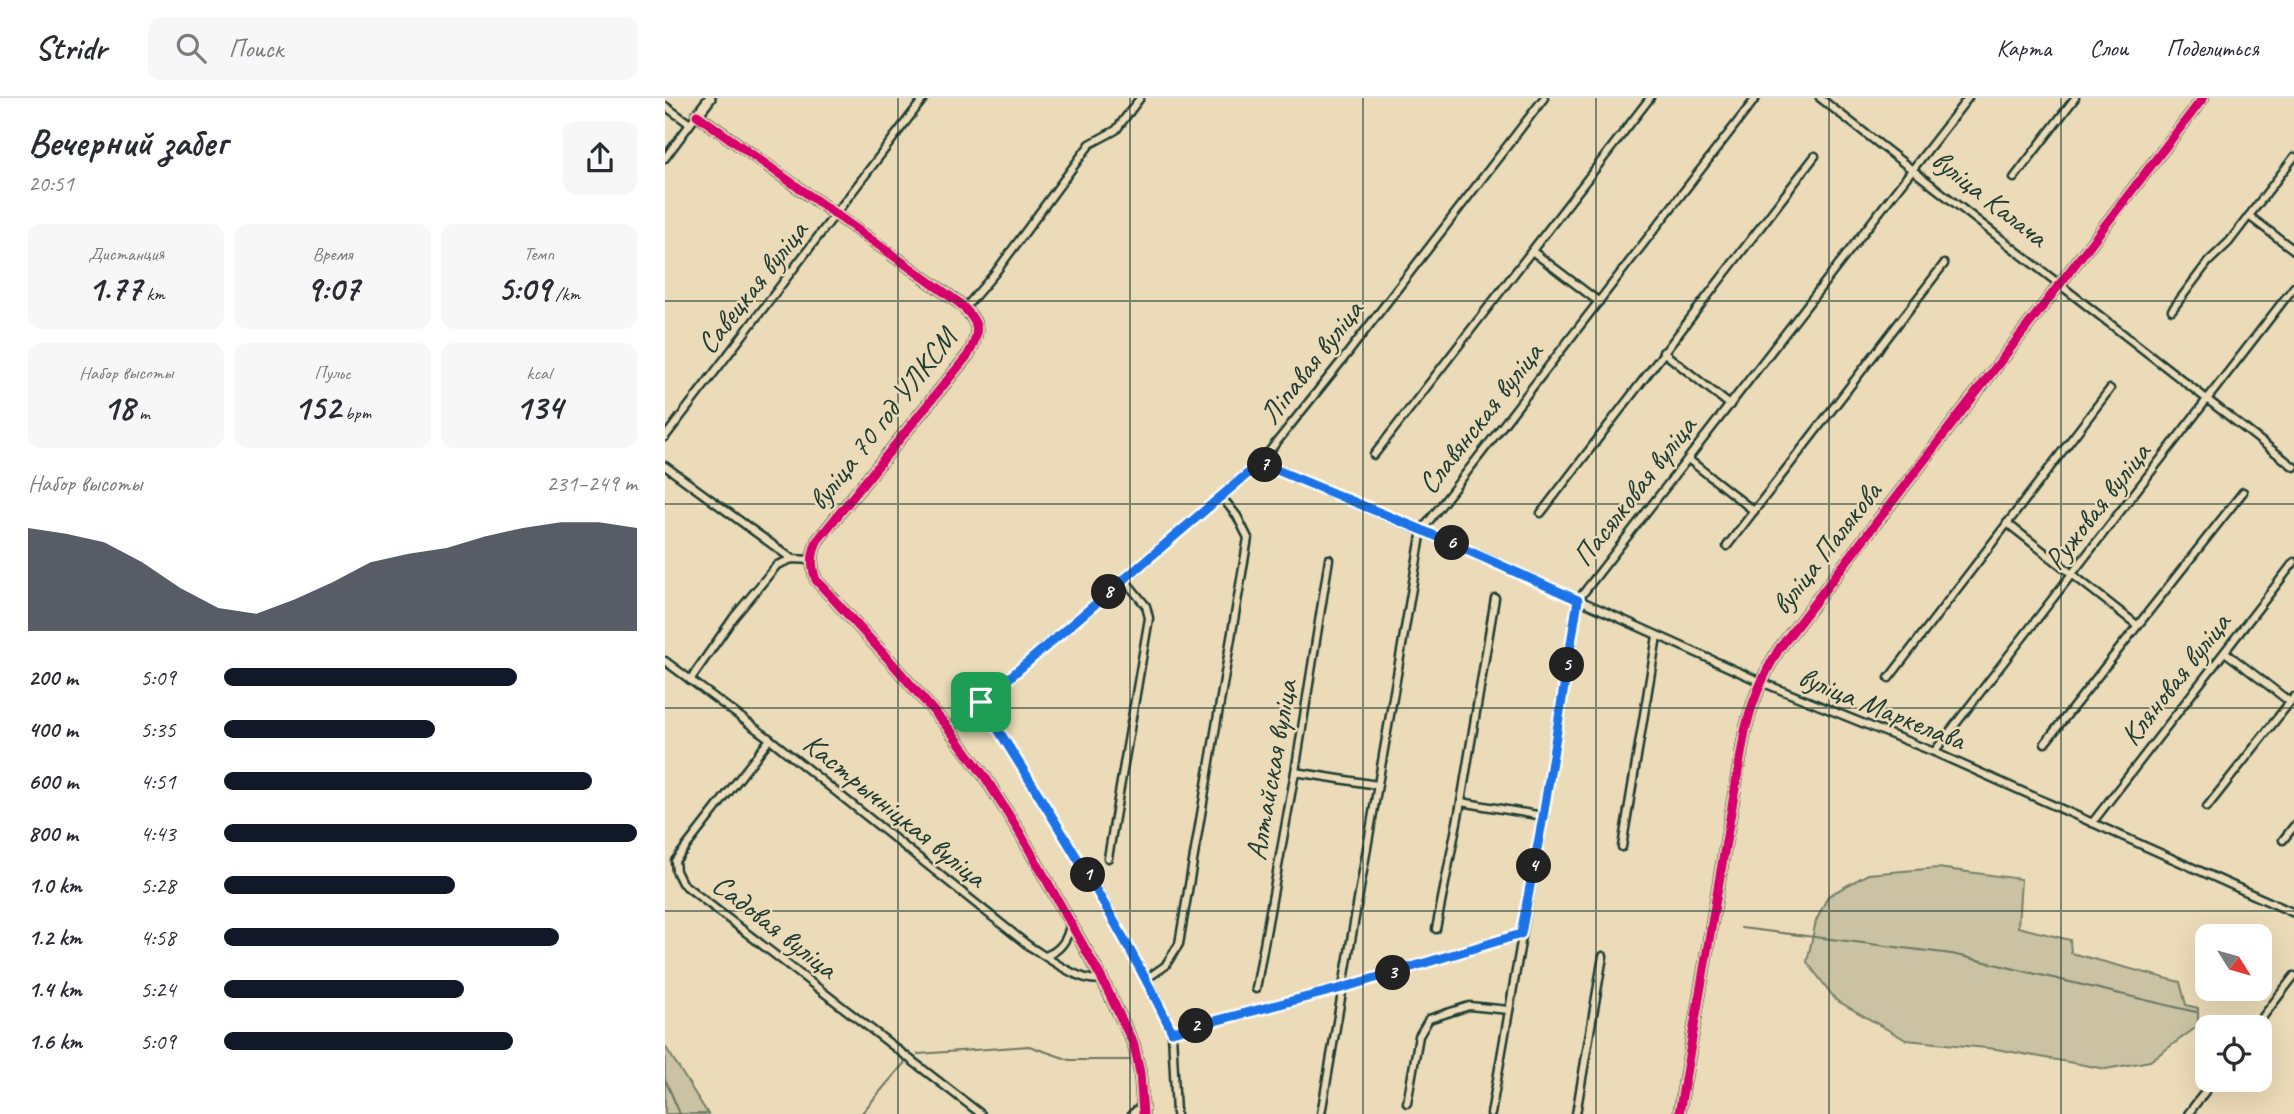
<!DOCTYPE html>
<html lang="ru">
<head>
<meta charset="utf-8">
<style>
  :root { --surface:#fff; --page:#f7f7f7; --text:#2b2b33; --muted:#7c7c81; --line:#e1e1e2; --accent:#111827 }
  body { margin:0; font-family:Caveat,sans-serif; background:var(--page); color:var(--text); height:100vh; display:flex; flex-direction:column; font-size:26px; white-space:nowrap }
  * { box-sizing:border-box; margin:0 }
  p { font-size:23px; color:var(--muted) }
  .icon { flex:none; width:38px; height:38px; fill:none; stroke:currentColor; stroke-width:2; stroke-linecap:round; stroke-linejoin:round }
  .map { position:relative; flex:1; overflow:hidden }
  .sheet { display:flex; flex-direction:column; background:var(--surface); width:665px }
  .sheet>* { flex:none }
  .needle { width:46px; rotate:127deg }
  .buttons { position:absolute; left:1530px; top:826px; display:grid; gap:14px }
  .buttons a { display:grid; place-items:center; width:77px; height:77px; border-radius:14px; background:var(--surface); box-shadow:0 7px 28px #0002; font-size:35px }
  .pin { position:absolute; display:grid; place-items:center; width:60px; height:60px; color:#fff; margin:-30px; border-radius:14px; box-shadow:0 4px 10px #0006 }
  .km { position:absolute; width:35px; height:35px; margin:-18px; border-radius:50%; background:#222; color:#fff; font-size:19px; line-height:35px; text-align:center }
  .round { display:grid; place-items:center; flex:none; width:74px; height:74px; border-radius:14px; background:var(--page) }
  .overview { display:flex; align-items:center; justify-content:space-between; height:119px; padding:0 28px }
  h1 { font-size:38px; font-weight:600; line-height:52px }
  .figures { display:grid; grid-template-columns:repeat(3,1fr); gap:10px; height:119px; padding:7px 28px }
  .figures div { display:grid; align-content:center; border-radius:14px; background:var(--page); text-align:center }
  .figures b { font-size:35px; font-weight:600 }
  .figures small { font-size:19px; font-weight:400 }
  .figures p { font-size:19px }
  .chart { height:196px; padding:14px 28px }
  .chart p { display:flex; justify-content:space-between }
  .chart svg { width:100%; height:126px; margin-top:7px; fill:var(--accent); opacity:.7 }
  ul { padding:0 28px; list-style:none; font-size:23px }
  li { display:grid; grid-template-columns:112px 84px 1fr; align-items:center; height:52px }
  li i { height:18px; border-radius:9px; background:var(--accent) }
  header { display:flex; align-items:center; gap:42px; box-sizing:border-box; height:98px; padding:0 35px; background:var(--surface); border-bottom:2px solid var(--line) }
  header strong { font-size:33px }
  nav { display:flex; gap:38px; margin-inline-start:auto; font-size:24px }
  .search { width:490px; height:63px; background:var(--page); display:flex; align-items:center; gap:18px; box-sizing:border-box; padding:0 24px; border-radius:14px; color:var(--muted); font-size:26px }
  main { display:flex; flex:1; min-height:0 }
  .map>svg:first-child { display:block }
</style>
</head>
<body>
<header>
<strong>Stridr</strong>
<div class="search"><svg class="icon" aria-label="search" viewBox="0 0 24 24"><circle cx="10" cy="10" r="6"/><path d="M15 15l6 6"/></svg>Поиск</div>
<nav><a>Карта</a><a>Слои</a><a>Поделиться</a></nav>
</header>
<main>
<section class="sheet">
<div class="overview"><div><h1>Вечерний забег</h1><p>20:51</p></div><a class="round"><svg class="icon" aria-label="share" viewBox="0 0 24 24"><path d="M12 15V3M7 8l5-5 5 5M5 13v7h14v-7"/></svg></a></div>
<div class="figures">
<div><p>Дистанция</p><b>1.77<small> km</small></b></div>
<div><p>Время</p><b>9:07</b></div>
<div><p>Темп</p><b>5:09<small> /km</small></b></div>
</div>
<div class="figures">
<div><p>Набор высоты</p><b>18<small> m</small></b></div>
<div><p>Пульс</p><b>152<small> bpm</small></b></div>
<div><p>kcal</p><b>134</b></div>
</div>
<div class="chart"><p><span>Набор высоты</span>231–249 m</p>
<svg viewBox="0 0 160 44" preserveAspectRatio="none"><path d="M0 44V8L10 10L20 13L30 20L40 29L50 36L60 38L70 33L80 27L90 20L100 17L110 15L120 11L130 8L140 6L150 6L160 8V44z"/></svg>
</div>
<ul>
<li><b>200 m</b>5:09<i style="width:71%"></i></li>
<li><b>400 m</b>5:35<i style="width:51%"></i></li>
<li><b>600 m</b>4:51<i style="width:89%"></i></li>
<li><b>800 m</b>4:43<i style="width:100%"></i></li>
<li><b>1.0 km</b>5:28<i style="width:56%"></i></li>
<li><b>1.2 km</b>4:58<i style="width:81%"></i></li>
<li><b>1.4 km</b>5:24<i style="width:58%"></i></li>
<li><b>1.6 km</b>5:09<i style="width:70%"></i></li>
</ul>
</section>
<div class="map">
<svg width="1629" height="1016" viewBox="0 0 1629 1016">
  <rect width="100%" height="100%" fill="#ecdbb8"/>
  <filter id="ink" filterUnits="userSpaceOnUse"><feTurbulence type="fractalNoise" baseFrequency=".0143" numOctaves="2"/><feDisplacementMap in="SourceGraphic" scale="14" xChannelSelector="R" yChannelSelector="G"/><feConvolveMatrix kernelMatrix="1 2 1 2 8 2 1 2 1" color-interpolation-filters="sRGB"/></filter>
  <g filter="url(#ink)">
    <g fill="#cac2a2" stroke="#74806b" stroke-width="2">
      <path d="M1273,770L1356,781L1353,829L1405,842L1406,855L1515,884L1521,907L1533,910V928L1485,963L1441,971L1331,951L1241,942L1171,902L1142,864L1151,823L1163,798L1203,776Z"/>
      <path d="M0,948L43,1016H0Z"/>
    </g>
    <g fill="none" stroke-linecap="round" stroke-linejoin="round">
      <g stroke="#697763" stroke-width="2">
        <path d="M1076,830L1287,856L1531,914"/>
        <path d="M253,956L364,948L405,962H464"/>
        <path d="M0,981L15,1016"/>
        <path d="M196,1016L241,963"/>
      </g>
      <g stroke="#1f3d34" stroke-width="11">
        <g id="street">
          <path d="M1155,0L1629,369"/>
          <path d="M0,8L25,26"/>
          <path d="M0,60L32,17"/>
          <path d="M1349,80L1410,0"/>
          <path d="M1584,118L1629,152"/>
          <path d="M867,153L934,204"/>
          <path d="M300,210L330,175L425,46L451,32L475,0"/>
          <path d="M1507,212L1543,164L1564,144L1629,59"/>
          <path d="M998,254L1065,307"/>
          <path d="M0,339L259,0"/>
          <path d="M709,357L985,0"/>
          <path d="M1023,361L1089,413"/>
          <path d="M595,365L839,468L1096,584L1269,654L1629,815"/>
          <path d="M0,368L127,461"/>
          <path d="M876,415L1150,58"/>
          <path d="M1342,425L1472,527"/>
          <path d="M1062,448L1279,166"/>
          <path d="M1560,554L1625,604"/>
          <path d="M0,563L105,641L364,848C382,859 416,886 437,881"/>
          <path d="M1224,580L1445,291"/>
          <path d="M25,582L69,519L112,467L127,461L146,462"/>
          <path d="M316,604L431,790L481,881L507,934L511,1016"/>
          <path d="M284,631L595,365L683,255L879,0"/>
          <path d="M105,641L10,763L11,773L17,785L316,1016"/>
          <path d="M1380,645L1578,394"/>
          <path d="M1269,654L1629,189"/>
          <path d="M630,674L712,687"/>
          <path d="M796,704L878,718"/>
          <path d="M1542,709L1629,599"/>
          <path d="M1427,725L1629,464"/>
          <path d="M1618,742L1629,728"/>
          <path d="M957,749L992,538"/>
          <path d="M443,760L484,520L481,508L459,481"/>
          <path d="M771,831L796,704L830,500"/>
          <path d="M380,858C395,853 403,841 405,826"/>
          <path d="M481,881L500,868L514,846L583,440L572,418L556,398"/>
          <path d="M591,891L630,674L664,461"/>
          <path d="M1590,929L1629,878"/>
          <path d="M507,934L677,890L856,836"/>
          <path d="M742,1005L754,938L764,921L804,908L844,912"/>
          <path d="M467,1016L474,1010H478"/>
          <path d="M656,1016L757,432L1091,0"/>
          <path d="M826,1016L878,718L913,502L1303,0"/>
          <path d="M911,1016L938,858"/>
          <path d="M1523,1016L1549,982"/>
        </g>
      </g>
      <g stroke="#1f3d34" stroke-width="14">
        <g id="secondary">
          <path d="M45,0L32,17L293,204C314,223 317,232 303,257L152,443C146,458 146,468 151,482L227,565L284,631L320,679L355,735L437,881L469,947L475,975L478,1016"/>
          <path d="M1014,1016L1080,633C1087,603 1098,577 1114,551L1538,0"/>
        </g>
      </g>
      <use href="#street" stroke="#ecdbb8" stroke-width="6"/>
      <use href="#secondary" stroke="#ecdbb8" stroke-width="9"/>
      <g stroke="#ecdbb8" stroke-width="13">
        <g id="cycleway">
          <path d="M32,17L293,204C314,223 317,232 303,257L152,443C146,458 146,468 151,482L227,565L284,631L320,679L355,735L437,881L469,947L475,975L478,1016"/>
          <path d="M1014,1016L1080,633C1087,603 1098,577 1114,551L1538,0"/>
        </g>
      </g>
      <use href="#cycleway" stroke="#d6006c" stroke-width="9"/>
    </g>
  </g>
  <g fill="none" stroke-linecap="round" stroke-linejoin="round" filter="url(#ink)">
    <g stroke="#fff" stroke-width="14">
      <path id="route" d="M595,365L757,432L913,502L878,719L856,836L677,890L507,934C452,819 383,712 316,604Z"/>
    </g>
    <use href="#route" stroke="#1a73e8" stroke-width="9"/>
  </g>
  <path fill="none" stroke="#1f3d34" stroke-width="2" stroke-opacity="0.55" d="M233,0V1016M465,0V1016M698,0V1016M931,0V1016M1164,0V1016M1396,0V1016M0,203H1629M0,406H1629M0,610H1629M0,813H1629"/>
  <g text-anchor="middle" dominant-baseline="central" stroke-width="5" stroke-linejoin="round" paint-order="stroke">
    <g font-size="30" fill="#1f3d34" stroke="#ecdbb8">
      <text transform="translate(1325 100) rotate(38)">вуліца Калача</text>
      <text transform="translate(87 189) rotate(-52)">Савецкая вуліца</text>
      <text transform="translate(646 264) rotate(-52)">Ліпавая вуліца</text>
      <text transform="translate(815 320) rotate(-52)">Славянская вуліца</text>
      <text transform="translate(217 321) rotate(-52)">вуліца 70 год УЛКСМ</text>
      <text transform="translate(969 393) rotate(-52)">Пасялковая вуліца</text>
      <text transform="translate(1432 408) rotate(-52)">Ружовая вуліца</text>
      <text transform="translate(1161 450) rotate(-52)">вуліца Палякова</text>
      <text transform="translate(1510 581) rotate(-52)">Кляновая вуліца</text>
      <text transform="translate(1217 610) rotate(22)">вуліца Маркелава</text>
      <text transform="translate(606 672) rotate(-80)">Алтайская вуліца</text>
      <text transform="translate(230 712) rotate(39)">Кастрычніцкая вуліца</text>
      <text transform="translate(110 828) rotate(38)">Садовая вуліца</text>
    </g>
  </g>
</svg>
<div class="buttons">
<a><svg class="needle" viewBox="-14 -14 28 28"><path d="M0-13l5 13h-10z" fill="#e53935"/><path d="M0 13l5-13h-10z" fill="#7c7c81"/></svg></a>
<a><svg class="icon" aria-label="locate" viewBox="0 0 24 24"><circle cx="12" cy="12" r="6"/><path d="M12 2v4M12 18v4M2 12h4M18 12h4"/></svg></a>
</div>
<div class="pin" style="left:316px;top:604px;background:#1e9e55"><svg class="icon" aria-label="arrive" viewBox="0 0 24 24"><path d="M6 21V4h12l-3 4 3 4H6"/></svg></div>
<b class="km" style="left:423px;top:777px">1</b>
<b class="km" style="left:531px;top:928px">2</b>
<b class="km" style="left:728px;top:875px">3</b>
<b class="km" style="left:869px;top:768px">4</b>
<b class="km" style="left:902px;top:567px">5</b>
<b class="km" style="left:787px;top:445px">6</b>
<b class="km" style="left:600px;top:367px">7</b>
<b class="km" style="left:444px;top:494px">8</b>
</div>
</main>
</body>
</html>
